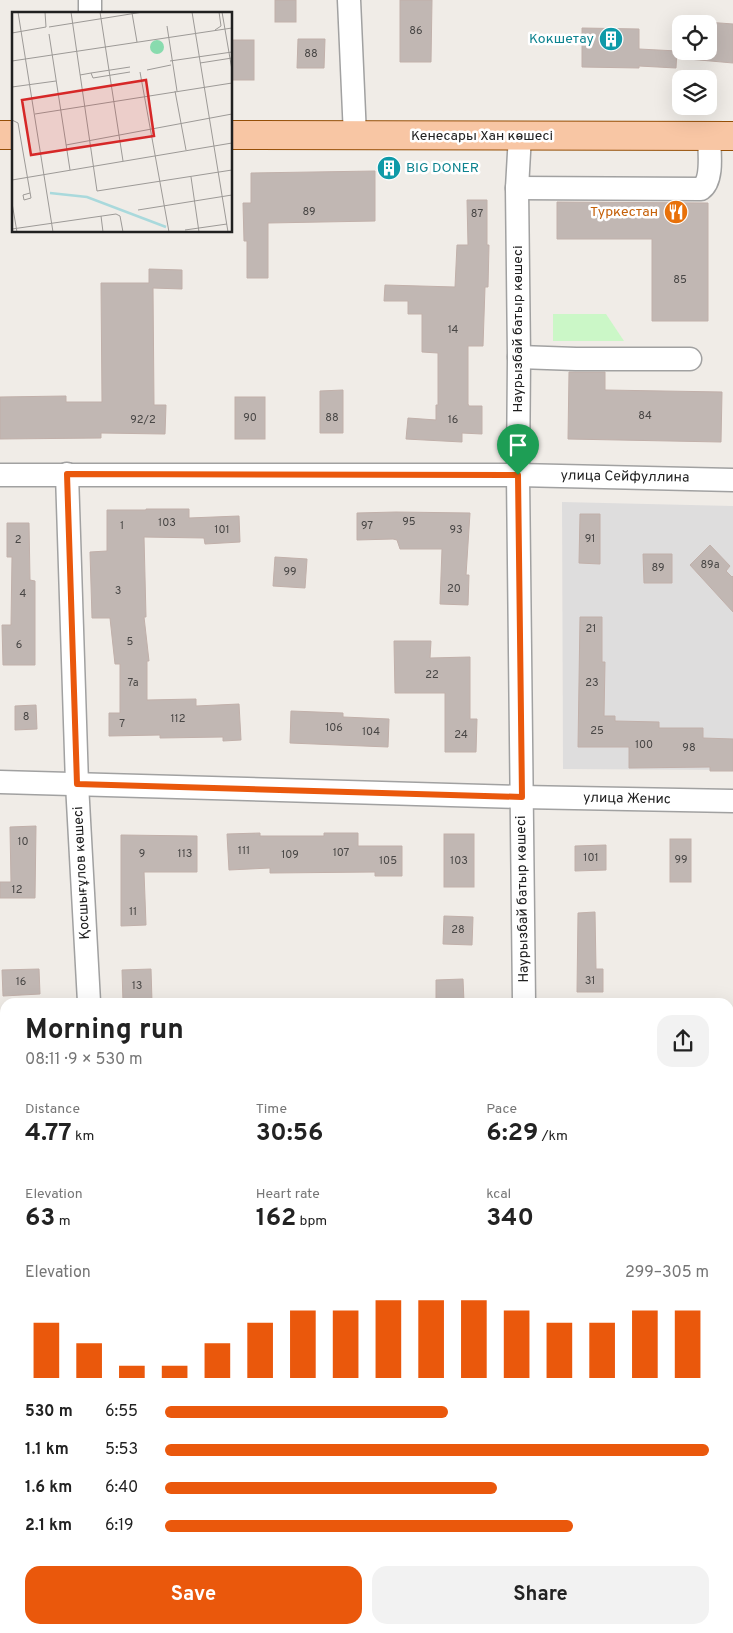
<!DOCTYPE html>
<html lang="en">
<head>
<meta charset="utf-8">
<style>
  :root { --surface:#fff; --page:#f2f2f2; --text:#222; --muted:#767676; --accent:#ea580c }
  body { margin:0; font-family:Overpass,sans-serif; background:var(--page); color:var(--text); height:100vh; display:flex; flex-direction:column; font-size:19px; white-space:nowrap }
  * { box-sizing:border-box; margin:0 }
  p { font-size:16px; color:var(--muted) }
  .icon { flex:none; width:28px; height:28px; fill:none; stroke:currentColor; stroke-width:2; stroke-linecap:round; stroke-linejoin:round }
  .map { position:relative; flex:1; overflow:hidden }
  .drawer { position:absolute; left:0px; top:998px; width:734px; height:636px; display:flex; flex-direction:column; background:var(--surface); border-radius:15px 15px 0 0; box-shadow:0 5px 20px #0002 }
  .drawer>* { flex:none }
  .buttons { position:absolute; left:672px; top:15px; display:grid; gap:10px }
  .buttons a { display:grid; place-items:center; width:45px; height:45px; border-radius:10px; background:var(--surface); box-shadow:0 5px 20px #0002; font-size:25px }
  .pin { position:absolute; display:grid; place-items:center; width:42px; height:42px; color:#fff; margin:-51px -21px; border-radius:50% 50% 50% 0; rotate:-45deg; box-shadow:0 0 5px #0007 }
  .pin .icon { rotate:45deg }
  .round { display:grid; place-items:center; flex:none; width:52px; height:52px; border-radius:15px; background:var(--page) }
  .overview { display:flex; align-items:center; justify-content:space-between; height:85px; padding:0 25px }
  h1 { font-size:28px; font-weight:700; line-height:38px }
  .figures { display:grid; grid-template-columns:repeat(3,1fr); gap:8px; height:85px; padding:5px 25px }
  .figures div { display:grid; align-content:center }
  .figures b { font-size:25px; font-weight:700 }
  .figures small { font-size:14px; font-weight:400 }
  .figures p { font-size:14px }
  .chart { height:140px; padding:10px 25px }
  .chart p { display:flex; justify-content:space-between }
  .chart svg { width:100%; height:90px; margin-top:5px; stroke:var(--accent); stroke-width:6 }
  .primary-button { display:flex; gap:10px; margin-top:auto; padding:10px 25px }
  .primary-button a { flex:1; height:58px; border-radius:15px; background:var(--accent); color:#fff; font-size:20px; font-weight:700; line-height:58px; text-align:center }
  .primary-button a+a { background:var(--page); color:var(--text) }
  ul { padding:0 25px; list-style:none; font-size:16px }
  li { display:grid; grid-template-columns:80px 60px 1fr; align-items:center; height:38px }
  li i { height:12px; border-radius:6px; background:var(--accent) }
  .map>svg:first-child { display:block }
</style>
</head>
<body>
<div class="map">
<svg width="733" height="1633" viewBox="0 0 733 1633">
  <rect width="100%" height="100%" fill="#f0ece7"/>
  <path fill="#dedddd" d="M562,502L733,506V770L563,769Z"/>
  <path fill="#cbf7c7" d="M553,314H606L624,341H553Z"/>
  <g fill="#c1b7b3" stroke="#c1b0aa" fill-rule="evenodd">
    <rect x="275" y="0" width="21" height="22"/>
    <path d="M400,0H432L431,62H400Z"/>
    <path d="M680,20L733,24V63L677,58ZM681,24H709V51H681Z"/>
    <path d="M582,28L639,29V49L677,51L676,68L639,66V68L582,67Z"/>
    <path d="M298,39H325L324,68H297Z"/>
    <rect x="231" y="40" width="23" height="40"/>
    <path d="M375,171V221L268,223V278H247V241H244L243,203H251V173Z"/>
    <path d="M467,200H487V245H489L488,287H485L483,346H468V404L469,406H482V434L462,433V442L406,439L408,418L436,420V405H438V353L422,352V314H408V301H384L385,285L455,287L457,245H468Z"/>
    <path d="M557,202L708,203V321H652V239H557Z"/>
    <path d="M149,269L182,270V289L153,288L154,405H166L165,434L101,433V438L0,439V397L66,396V402H102L101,283H149Z"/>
    <path d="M569,372H605V390L722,392L721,442L568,439Z"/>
    <path d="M343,390V433H320V391Z"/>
    <rect x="235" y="397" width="30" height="42"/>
    <path d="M146,509H189V518L239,516L240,542L205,544L204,538L144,537L146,617H144L149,661H147V700L196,699V706L239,704L241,740L223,741V737L160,738V735L109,736V713H120V664H115L110,618H92L90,552L107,551V510H146Z"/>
    <path d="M396,512L470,513L466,575H469L468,605L440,604L442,549H400L397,540L393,539L357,540V513Z"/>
    <path d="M580,514H600V564L579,563Z"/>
    <path d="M7,523H29L30,580L35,581V665H3L2,625H11L12,557H7Z"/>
    <path d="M710,545L730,566L726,571L732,577L733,576V612L690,565Z"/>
    <path d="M643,554H672V583H644Z"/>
    <path d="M275,557L307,559L305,588L273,586Z"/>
    <path d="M580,617H602V662H605L604,716H615V721L659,722V728H703V738L733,739V771H710V767L629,768V747H578Z"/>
    <path d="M394,641H431L430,658L470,657V719H477L476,752H445V693H395Z"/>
    <path d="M36,705L37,729L15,730V706Z"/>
    <path d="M291,711L343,713V717L389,719L388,747L290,743Z"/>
    <path d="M36,826L35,898H0V882H11L10,827Z"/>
    <path d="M260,833V836H324V833H358V846H402V876H375V872L270,873V868L229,870L227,834Z"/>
    <rect x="444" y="834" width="30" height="53"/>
    <path d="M121,835L197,836V872H144L146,925L121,926Z"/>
    <rect x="670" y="839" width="21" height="43"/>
    <path d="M606,845V870L575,871V846Z"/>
    <path d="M595,912L596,969H603V992H577L578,913Z"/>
    <path d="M444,916L473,917L472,945L443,944Z"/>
    <path d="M39,969L40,994L3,996L2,970Z"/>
    <path d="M151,969L152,1002H123L122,970Z"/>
    <path d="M463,979L464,1002H436V980Z"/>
  </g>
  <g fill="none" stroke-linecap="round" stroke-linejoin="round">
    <g stroke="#a1a1a1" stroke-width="25">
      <g id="minor">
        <path d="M90,0V14"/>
        <path d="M349,0L355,136"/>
        <path d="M520,135L517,188L519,357L518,475L524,1002"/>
        <path d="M517,188L701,189C714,180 709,150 709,136"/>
        <path d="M519,357L576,359H690"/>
        <path d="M67,474L77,784L89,1002"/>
        <path d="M0,475H518L733,480"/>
        <path d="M0,782L522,797L733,801"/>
        <path d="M0,1188H5"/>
        <path d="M729,1190H733"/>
        <path d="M729,1574H733"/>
        <path d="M0,1587L5,1586"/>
        <path d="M112,1629L113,1633"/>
        <path d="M526,1629V1633"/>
      </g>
    </g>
    <g stroke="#964f06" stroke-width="30">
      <g id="major">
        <path d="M0,135H14"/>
        <path d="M231,135L733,136"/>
      </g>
    </g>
    <use href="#minor" stroke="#fff" stroke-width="22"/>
    <use href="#major" stroke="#f8c6a4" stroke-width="28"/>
  </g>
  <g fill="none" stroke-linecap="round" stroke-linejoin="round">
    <g stroke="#fff" stroke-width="10">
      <path id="route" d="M67,474L518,475L522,797L77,784Z"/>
    </g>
    <use href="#route" stroke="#ea580c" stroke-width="6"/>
  </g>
  <defs>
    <g id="building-disc" transform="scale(1.25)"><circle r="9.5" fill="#0f9aa8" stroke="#fff"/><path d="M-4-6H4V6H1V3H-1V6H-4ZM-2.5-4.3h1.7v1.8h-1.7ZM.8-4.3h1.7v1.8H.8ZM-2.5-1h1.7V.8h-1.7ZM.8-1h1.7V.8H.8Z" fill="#fff"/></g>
    <g id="restaurant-disc" transform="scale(1.25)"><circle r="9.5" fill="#e8710a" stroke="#fff"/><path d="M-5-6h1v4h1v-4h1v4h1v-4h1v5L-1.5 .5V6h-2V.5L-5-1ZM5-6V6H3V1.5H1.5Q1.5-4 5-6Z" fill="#fff"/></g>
  </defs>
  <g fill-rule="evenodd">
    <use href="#building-disc" x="611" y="39"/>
    <use href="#building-disc" x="389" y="168"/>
    <use href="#restaurant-disc" x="676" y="212"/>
  </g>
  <g text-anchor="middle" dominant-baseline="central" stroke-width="5" stroke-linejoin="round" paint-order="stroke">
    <g font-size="11" fill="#484645">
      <text x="416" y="31">86</text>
      <text x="311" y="54">88</text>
      <text x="309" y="212">89</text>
      <text x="477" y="214">87</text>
      <text x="680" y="280">85</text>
      <text x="453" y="330">14</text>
      <text x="645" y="416">84</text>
      <text x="250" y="418">90</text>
      <text x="332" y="418">88</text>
      <text x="143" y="420">92/2</text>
      <text x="453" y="420">16</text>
      <text x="409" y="522">95</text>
      <text x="167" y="523">103</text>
      <text x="122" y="526">1</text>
      <text x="367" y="526">97</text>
      <text x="222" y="530">101</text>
      <text x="456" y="530">93</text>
      <text x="590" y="539">91</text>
      <text x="18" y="540">2</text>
      <text x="710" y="565">89а</text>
      <text x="658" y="568">89</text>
      <text x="290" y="572">99</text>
      <text x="454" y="589">20</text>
      <text x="118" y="591">3</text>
      <text x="23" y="594">4</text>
      <text x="591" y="629">21</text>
      <text x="130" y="642">5</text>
      <text x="19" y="645">6</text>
      <text x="432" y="675">22</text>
      <text x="133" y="683">7а</text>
      <text x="592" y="683">23</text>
      <text x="26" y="717">8</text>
      <text x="178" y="719">112</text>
      <text x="122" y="724">7</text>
      <text x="334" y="728">106</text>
      <text x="597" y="731">25</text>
      <text x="371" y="732">104</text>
      <text x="461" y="735">24</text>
      <text x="644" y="745">100</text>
      <text x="689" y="748">98</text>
      <text x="23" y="842">10</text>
      <text x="244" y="851">111</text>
      <text x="341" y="853">107</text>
      <text x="142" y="854">9</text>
      <text x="185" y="854">113</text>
      <text x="290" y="855">109</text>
      <text x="591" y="858">101</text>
      <text x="681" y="860">99</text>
      <text x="388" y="861">105</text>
      <text x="459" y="861">103</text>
      <text x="17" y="890">12</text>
      <text x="133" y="912">11</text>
      <text x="458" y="930">28</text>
      <text x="590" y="981">31</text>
      <text x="21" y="982">16</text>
      <text x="137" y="986">13</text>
    </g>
    <g font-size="14" fill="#0d838f" stroke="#fff" text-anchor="end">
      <text x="594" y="39">Кокшетау</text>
      <text x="406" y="168" text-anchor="start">BIG DONER</text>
    </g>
    <g font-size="14" fill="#202020" stroke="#fff">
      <text x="482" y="136">Кенесары Хан көшесі</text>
      <text transform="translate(518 329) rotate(-90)">Наурызбай батыр көшесі</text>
      <text transform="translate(625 477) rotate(1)">улица Сейфуллина</text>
      <text transform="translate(627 799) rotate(1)">улица Женис</text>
      <text transform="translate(82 873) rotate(-93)">Қосшығұлов көшесі</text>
      <text transform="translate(523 899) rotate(-91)">Наурызбай батыр көшесі</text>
    </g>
    <g font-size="14" fill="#c56008" stroke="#fff" text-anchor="end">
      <text x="658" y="212">Туркестан</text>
    </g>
  </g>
  <g transform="translate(12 12)">
    <rect width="220" height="220" fill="#f0ece7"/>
    <path d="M138 35a7 7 0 1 1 14 0a7 7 0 1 1-14 0Z" fill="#89dbae"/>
    <path fill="none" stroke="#a9d9dc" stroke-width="2.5" d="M38,181L75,185L154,215"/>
    <path fill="none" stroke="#9d9a97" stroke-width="1" d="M6,0L41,220M59,0L85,179L220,158M88,0L111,149M180,0L216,220M210,0L220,58M120,1L125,30M155,14L165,79M37,15L131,0M203,18L209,14L207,0M0,21L34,15L33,0M37,22L58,158M0,49L220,16M158,49L220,40M188,51L220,46M135,58L159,53M128,60L157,220M79,61L118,55M68,63L79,61L81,66L118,60M0,75L44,69M163,79L174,138M23,102L220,71M0,108L6,111L19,186L12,188L11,183L18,181M54,133L220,102M179,165L187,220M0,168L220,131M0,191L5,220M126,198L220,183M89,204L91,220M0,217L104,202L108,204L111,220M173,218L215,212"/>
    <path fill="#d62828" fill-opacity="0.15" stroke="#d62828" stroke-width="2.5" d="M134,68L142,124L19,143L10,88Z"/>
    <rect width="220" height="220" fill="none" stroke="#202020" stroke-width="2.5"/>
  </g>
</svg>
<div class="buttons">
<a><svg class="icon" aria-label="locate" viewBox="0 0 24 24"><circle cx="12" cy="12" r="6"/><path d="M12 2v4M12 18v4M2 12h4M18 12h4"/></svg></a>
<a><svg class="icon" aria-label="layers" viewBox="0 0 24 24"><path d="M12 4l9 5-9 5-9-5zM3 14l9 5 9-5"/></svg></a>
</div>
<div class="pin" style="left:518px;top:475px;background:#1e9e55"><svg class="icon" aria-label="arrive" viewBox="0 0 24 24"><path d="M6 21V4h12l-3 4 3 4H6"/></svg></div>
<section class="drawer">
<div class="overview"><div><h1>Morning run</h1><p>08:11 · 9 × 530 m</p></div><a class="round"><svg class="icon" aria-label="share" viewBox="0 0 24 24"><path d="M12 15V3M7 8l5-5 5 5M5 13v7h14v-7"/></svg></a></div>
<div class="figures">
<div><p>Distance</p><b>4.77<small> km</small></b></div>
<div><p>Time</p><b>30:56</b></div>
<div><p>Pace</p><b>6:29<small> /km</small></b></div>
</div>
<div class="figures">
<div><p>Elevation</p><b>63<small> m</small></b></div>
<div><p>Heart rate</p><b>162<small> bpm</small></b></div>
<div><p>kcal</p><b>340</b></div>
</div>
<div class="chart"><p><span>Elevation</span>299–305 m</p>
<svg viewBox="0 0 160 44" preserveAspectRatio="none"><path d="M5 44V17M15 44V27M25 44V38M35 44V38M45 44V27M55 44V17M65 44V11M75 44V11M85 44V6M95 44V6M105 44V6M115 44V11M125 44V17M135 44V17M145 44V11M155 44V11"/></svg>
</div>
<ul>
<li><b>530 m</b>6:55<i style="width:52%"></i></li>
<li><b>1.1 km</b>5:53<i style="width:100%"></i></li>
<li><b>1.6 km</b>6:40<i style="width:61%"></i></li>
<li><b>2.1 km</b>6:19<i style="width:75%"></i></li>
</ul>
<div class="primary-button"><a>Save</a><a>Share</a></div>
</section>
</div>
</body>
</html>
